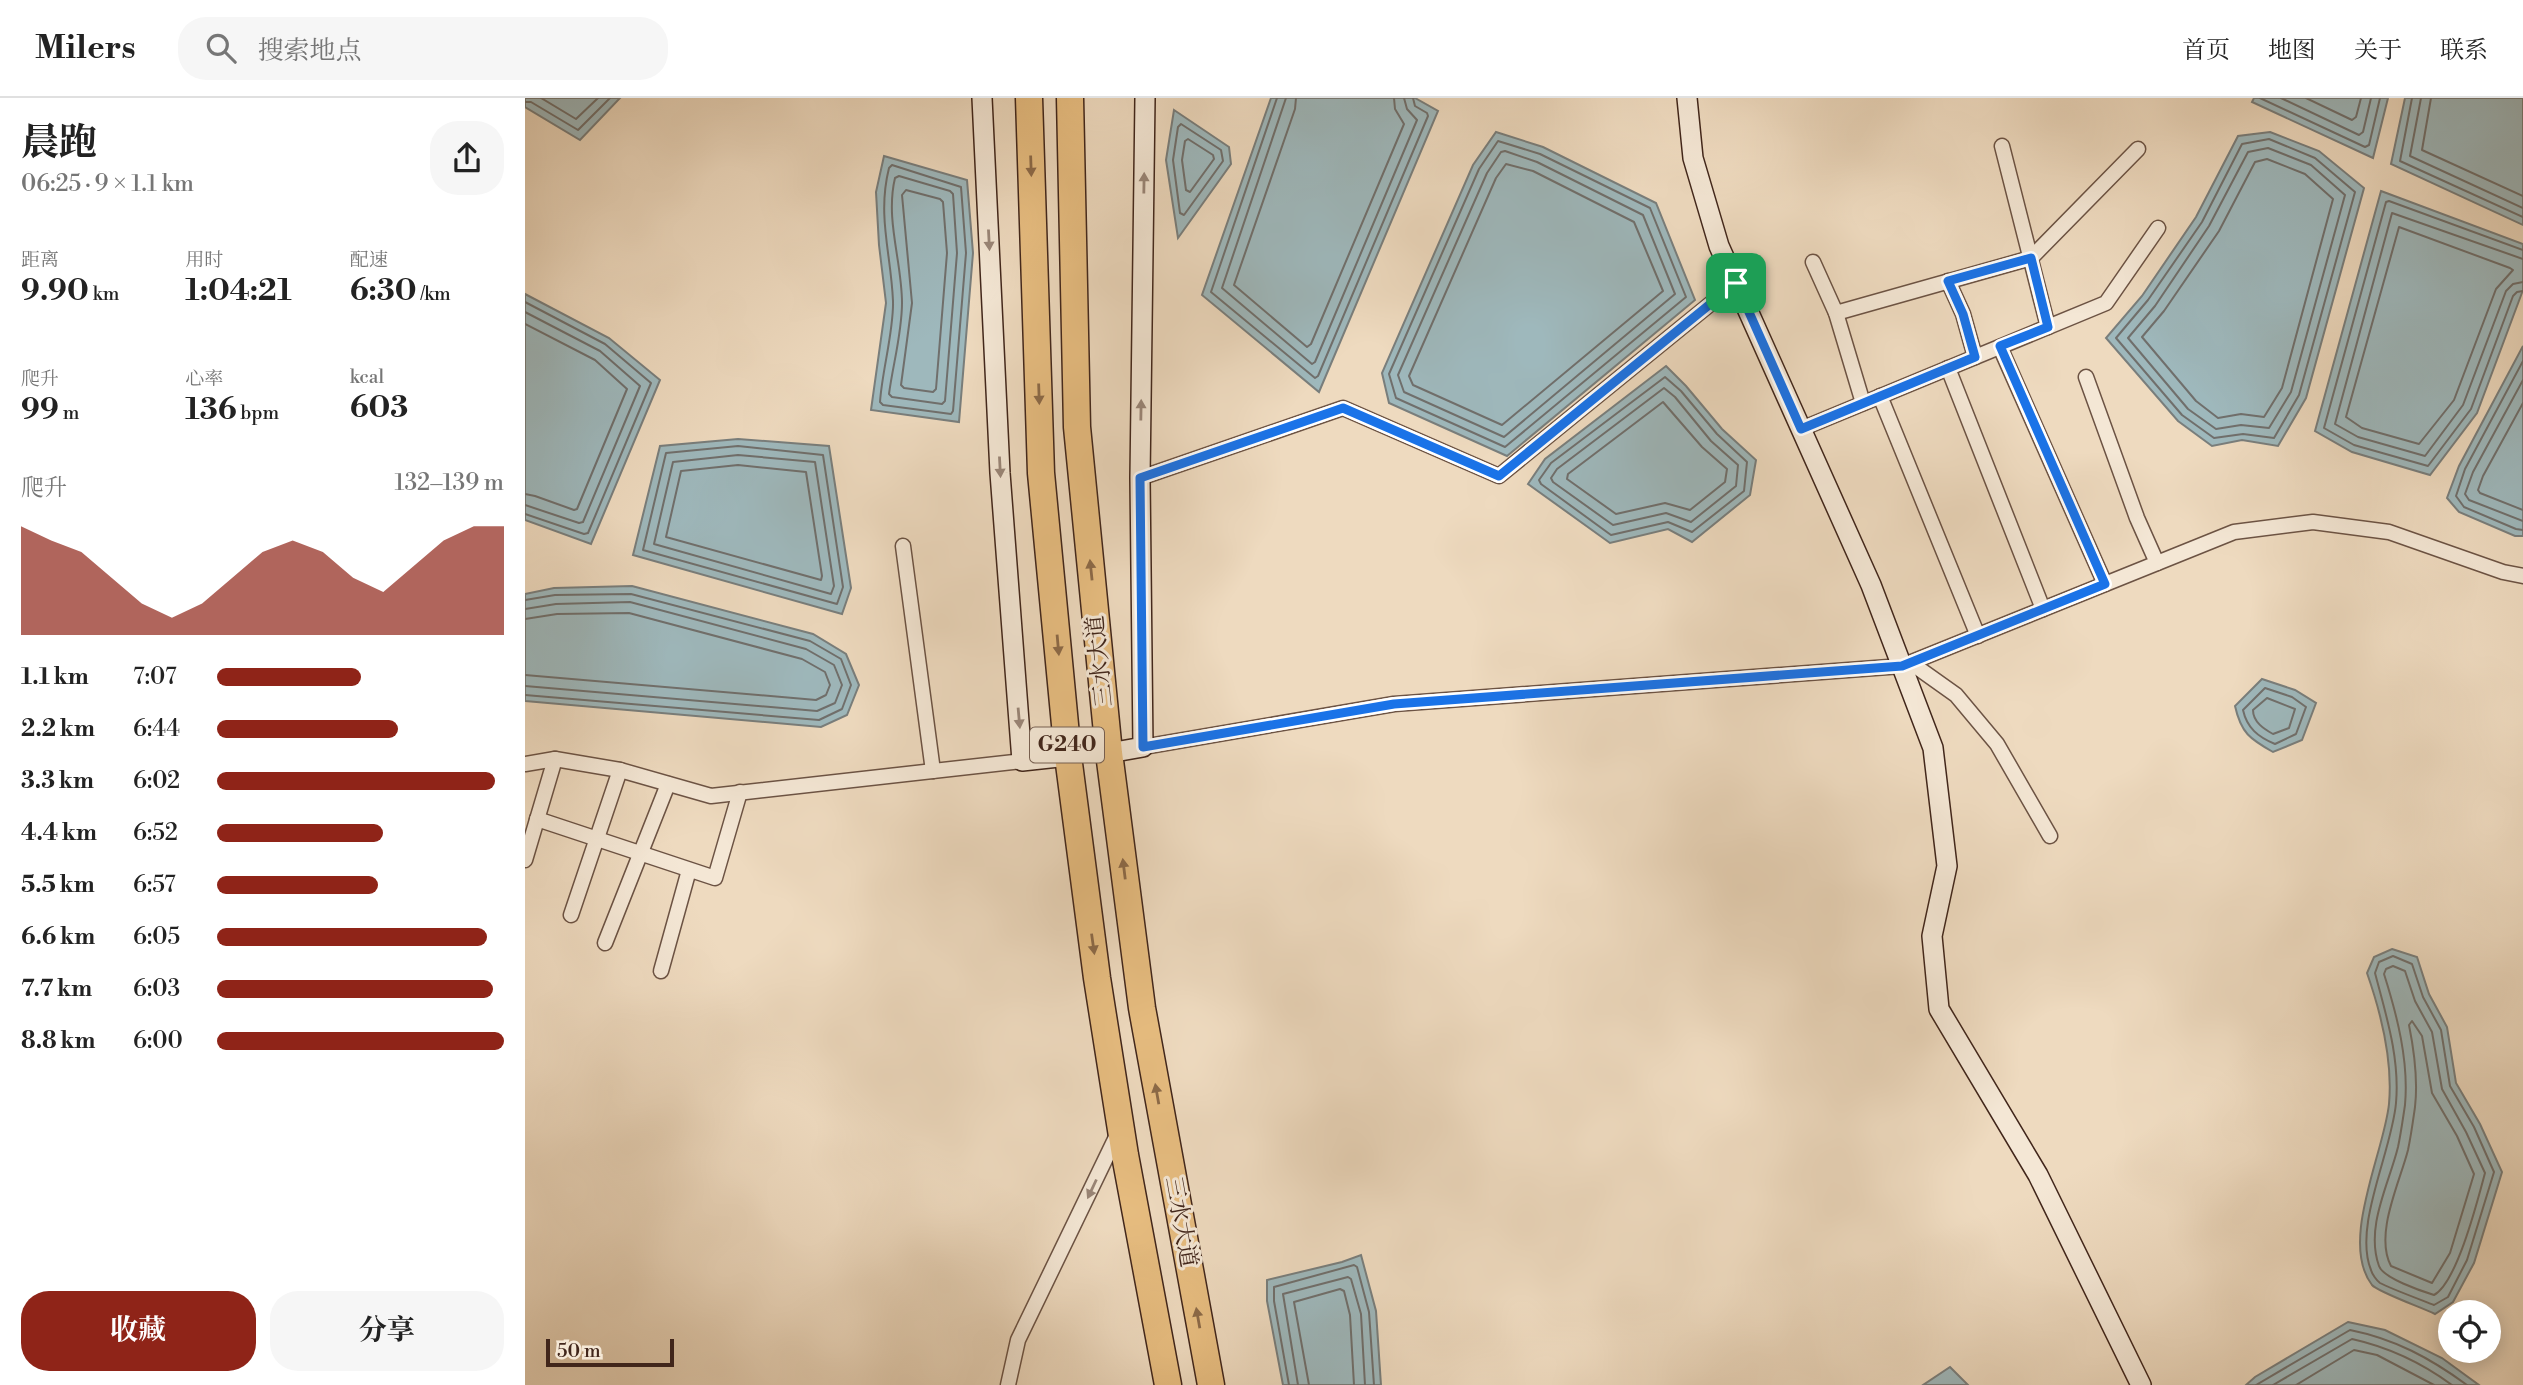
<!DOCTYPE html>
<html lang="zh">
<head>
<meta charset="utf-8">
<style>
  :root { --surface:#fff; --page:#f6f6f6; --text:#222; --muted:#767676; --line:#e0e0e0; --accent:#8f2418 }
  body { margin:0; font-family:"Libre Bodoni","Noto Serif SC",serif; background:var(--page); color:var(--text); height:100vh; display:flex; flex-direction:column; font-size:26px; white-space:nowrap }
  * { box-sizing:border-box; margin:0 }
  p { font-size:23px; color:var(--muted) }
  .icon { flex:none; width:38px; height:38px; fill:none; stroke:currentColor; stroke-width:2; stroke-linecap:round; stroke-linejoin:round }
  .map { position:relative; flex:1; overflow:hidden }
  .drawer { display:flex; flex-direction:column; background:var(--surface); width:525px }
  .drawer>* { flex:none }
  .tools { position:absolute; left:1913px; top:1202px; display:grid; gap:14px }
  .tools a { display:grid; place-items:center; width:63px; height:63px; border-radius:50%; background:var(--surface); box-shadow:0 4px 18px #0003; font-size:35px }
  .scale { position:absolute; left:21px; bottom:18px; width:128px; box-sizing:border-box; padding-left:7px; border:4px solid #41261b; border-top:0; font-size:19px; line-height:24px; white-space:nowrap; color:#41261b; -webkit-text-stroke:5px #f4e7d5; paint-order:stroke }
  .pin { position:absolute; display:grid; place-items:center; width:60px; height:60px; color:#fff; margin:-30px; border-radius:14px; box-shadow:0 4px 10px #0006 }
  .round { display:grid; place-items:center; flex:none; width:74px; height:74px; border-radius:28px; background:var(--page) }
  .overview { display:flex; align-items:center; justify-content:space-between; height:119px; padding:0 21px }
  h1 { font-size:38px; font-weight:700; line-height:52px }
  .figures { display:grid; grid-template-columns:repeat(3,1fr); gap:10px; height:119px; padding:7px 21px }
  .figures div { display:grid; align-content:center }
  .figures b { font-size:30px; font-weight:700 }
  .figures small { font-size:19px; font-weight:400 }
  .figures p { font-size:19px }
  .chart { height:196px; padding:14px 21px }
  .chart p { display:flex; justify-content:space-between }
  .chart svg { width:100%; height:126px; margin-top:7px; fill:var(--accent); opacity:.7 }
  .primary-button { display:flex; gap:14px; margin-top:auto; padding:14px 21px }
  .primary-button a { flex:1; height:80px; border-radius:28px; background:var(--accent); color:#fff; font-size:28px; font-weight:700; line-height:80px; text-align:center }
  .primary-button a+a { background:var(--page); color:var(--text) }
  ul { padding:0 21px; list-style:none; font-size:23px }
  li { display:grid; grid-template-columns:112px 84px 1fr; align-items:center; height:52px }
  li i { height:18px; border-radius:9px; background:var(--accent) }
  header { display:flex; align-items:center; gap:42px; box-sizing:border-box; height:98px; padding:0 35px; background:var(--surface); border-bottom:2px solid var(--line) }
  header strong { font-size:33px }
  nav { display:flex; gap:38px; margin-inline-start:auto; font-size:24px }
  .search { width:490px; height:63px; background:var(--page); display:flex; align-items:center; gap:18px; box-sizing:border-box; padding:0 24px; border-radius:28px; color:var(--muted); font-size:26px }
  main { display:flex; flex:1; min-height:0 }
  .map>svg:first-child { display:block }
</style>
</head>
<body>
<header>
<strong>Milers</strong>
<div class="search"><svg class="icon" aria-label="search" viewBox="0 0 24 24"><circle cx="10" cy="10" r="6"/><path d="M15 15l6 6"/></svg>搜索地点</div>
<nav><a>首页</a><a>地图</a><a>关于</a><a>联系</a></nav>
</header>
<main>
<section class="drawer">
<div class="overview"><div><h1>晨跑</h1><p>06:25 · 9 × 1.1 km</p></div><a class="round"><svg class="icon" aria-label="share" viewBox="0 0 24 24"><path d="M12 15V3M7 8l5-5 5 5M5 13v7h14v-7"/></svg></a></div>
<div class="figures">
<div><p>距离</p><b>9.90<small> km</small></b></div>
<div><p>用时</p><b>1:04:21</b></div>
<div><p>配速</p><b>6:30<small> /km</small></b></div>
</div>
<div class="figures">
<div><p>爬升</p><b>99<small> m</small></b></div>
<div><p>心率</p><b>136<small> bpm</small></b></div>
<div><p>kcal</p><b>603</b></div>
</div>
<div class="chart"><p><span>爬升</span>132–139 m</p>
<svg viewBox="0 0 160 44" preserveAspectRatio="none"><path d="M0 44V6L10 11L20 15L30 24L40 33L50 38L60 33L70 24L80 15L90 11L100 15L110 24L120 29L130 20L140 11L150 6L160 6V44z"/></svg>
</div>
<ul>
<li><b>1.1 km</b>7:07<i style="width:50%"></i></li>
<li><b>2.2 km</b>6:44<i style="width:63%"></i></li>
<li><b>3.3 km</b>6:02<i style="width:97%"></i></li>
<li><b>4.4 km</b>6:52<i style="width:58%"></i></li>
<li><b>5.5 km</b>6:57<i style="width:56%"></i></li>
<li><b>6.6 km</b>6:05<i style="width:94%"></i></li>
<li><b>7.7 km</b>6:03<i style="width:96%"></i></li>
<li><b>8.8 km</b>6:00<i style="width:100%"></i></li>
</ul>
<div class="primary-button"><a>收藏</a><a>分享</a></div>
</section>
<div class="map">
<svg width="1998" height="1287" viewBox="0 0 1998 1287">
  <rect width="100%" height="100%" fill="#eedabf"/>
  <filter id="stains"><feTurbulence type="fractalNoise" baseFrequency=".00286" numOctaves="4"/><feColorMatrix values="0 0 0 0 .2 0 0 0 0 .09 0 0 0 0 .02 0 0 0 .5 -.17"/></filter>
  <radialGradient id="worn" r=".72"><stop offset=".6" stop-color="#630" stop-opacity="0"/><stop offset="1" stop-color="#630" stop-opacity=".3"/></radialGradient>
  <g fill="#9eb8bc" stroke="#797e7c" stroke-width="2">
    <path d="M0,0H95L55,42L0,9Z"/>
    <path d="M746,0H890L913,13L794,294L677,197Z"/>
    <path d="M1729,0H1863L1848,60L1727,4Z"/>
    <path d="M1880,0H1998V127L1866,66Z"/>
    <path d="M649,12L704,49L706,66L653,140L641,62Z"/>
    <path d="M971,34L1018,49L1131,105L1170,202L982,358L864,305L857,275L948,67Z"/>
    <path d="M1745,34L1794,53L1839,90L1781,300L1753,348L1717,342L1687,348L1653,323L1581,240L1617,198L1671,119L1713,38Z"/>
    <path d="M359,58L442,82L448,155L434,324L346,312L361,205L354,147L351,94Z"/>
    <path d="M1856,93L1998,146V192L1952,315L1905,377L1827,354L1790,333Z"/>
    <path d="M0,196L84,240L135,282L66,446L0,422Z"/>
    <path d="M1998,248V438H1990L1934,414L1922,400L1934,368Z"/>
    <path d="M1141,268L1161,288L1197,331L1231,362L1225,397L1167,444L1143,431L1085,445L1003,386L1020,361Z"/>
    <path d="M213,341L304,348L326,490L317,516L108,457L135,348Z"/>
    <path d="M107,488L288,536L321,556L334,587L322,617L296,629L0,603V496L29,490Z"/>
    <path d="M1737,581L1770,592L1791,605L1777,642L1748,654C1725,641 1716,635 1710,608Z"/>
    <path d="M1867,851L1892,859L1904,896L1922,929L1931,985L1955,1026L1977,1074L1949,1165L1928,1204L1910,1216C1898,1210 1853,1194 1847,1187C1814,1144 1859,1055 1864,1006C1868,962 1856,915 1842,875L1849,859Z"/>
    <path d="M836,1157L851,1213L856,1287H758L742,1203V1182L817,1164Z"/>
    <path d="M1823,1224L1860,1232L1917,1260L1954,1287H1721L1730,1279Z"/>
    <path d="M1425,1269L1443,1287H1398Z"/>
  </g>
  <g fill="none" stroke-linecap="round" stroke-linejoin="round">
    <g stroke="#706f6c" stroke-width="2">
      <path d="M16,0L51,21L73,0"/>
      <path d="M752,0L686,194L790,280L793,278L903,18L902,15L890,8L888,0"/>
      <path d="M761,0L697,190L787,266L790,264L892,22L882,11L879,0"/>
      <path d="M771,0L770,11L709,187L782,249L786,246L879,26L870,11L869,0"/>
      <path d="M1735,0L1840,49L1844,47L1855,0"/>
      <path d="M1756,0L1834,37L1838,34L1846,0"/>
      <path d="M1781,0L1827,22L1831,19L1836,0"/>
      <path d="M1887,0L1875,63L1998,119"/>
      <path d="M1896,0L1885,58L1998,110"/>
      <path d="M1906,0L1897,52L1998,98"/>
      <path d="M0,4H6L53,32L85,0"/>
      <path d="M656,26L696,52L698,63L659,117L655,115L648,62L653,29Z"/>
      <path d="M663,41L688,57L689,61L665,94L661,92L657,62L660,43Z"/>
      <path d="M1744,41L1790,60L1830,94L1774,297L1749,340L1718,336L1689,340L1657,317L1591,240L1623,202L1677,124L1717,46Z"/>
      <path d="M973,43L1015,56L1125,110L1161,199L980,349L871,300L864,276L954,71Z"/>
      <path d="M1743,50L1786,67L1820,97L1766,294L1744,330L1716,327L1691,331L1663,311L1603,240L1630,208L1684,128L1723,54Z"/>
      <path d="M980,53L1012,64L1118,117L1150,196L979,339L879,294L873,277L962,75L976,54Z"/>
      <path d="M1742,61L1780,76L1808,101L1757,290L1739,319L1716,316L1693,320L1671,303L1617,239L1639,213L1694,133L1730,64Z"/>
      <path d="M981,66L1008,73L1109,124L1138,193L977,327L888,287L884,278L971,80Z"/>
      <path d="M367,67L436,89L441,155L428,313L426,316L358,307L355,304C357,273 369,232 368,203C366,155 352,118 364,70Z"/>
      <path d="M374,78L425,93L428,96L432,155L420,303L417,306L367,299L364,296C368,266 377,235 377,205C377,163 360,122 370,80Z"/>
      <path d="M381,92L415,101L418,104L422,155L411,291L408,294L379,290L376,287L387,205L377,97Z"/>
      <path d="M1874,129L1985,170L1988,172L1971,191L1929,302L1894,346L1837,330L1821,319Z"/>
      <path d="M1998,152L1864,103L1861,104L1799,330L1829,347L1903,368L1946,311L1988,198L1992,194L1998,193"/>
      <path d="M1998,161L1867,115L1810,326L1833,339L1900,358L1938,307L1981,193L1988,186L1998,184"/>
      <path d="M0,204L80,246L126,285L63,435L59,436L0,416"/>
      <path d="M0,214L75,253L115,288L58,424L54,425L0,407"/>
      <path d="M0,226L70,262L102,291L52,411L49,412L10,398L0,396"/>
      <path d="M1998,263L1940,371L1931,398L1939,409L1991,431L1998,432"/>
      <path d="M1140,279L1156,293L1192,336L1222,364L1219,393L1167,434L1143,424L1086,437L1016,386L1014,382L1026,365Z"/>
      <path d="M1998,282L1948,374L1940,396L1944,402L1998,423"/>
      <path d="M1139,290L1150,299L1186,343L1213,367L1211,388L1166,424L1141,415L1088,427L1028,384L1026,380L1032,371Z"/>
      <path d="M1138,304L1177,349L1202,371L1200,384L1165,412L1140,405L1091,416L1042,381L1043,376Z"/>
      <path d="M1998,305L1958,378L1953,392L1955,395L1998,412"/>
      <path d="M213,348L298,357L318,489L312,506L118,452L141,355Z"/>
      <path d="M213,357L290,364L309,488L306,496L129,446L148,364Z"/>
      <path d="M213,367L281,374L297,478L296,482L141,439L156,373Z"/>
      <path d="M0,502L30,497L106,496L285,543L316,561L326,587L317,611L294,622L0,597"/>
      <path d="M0,511L31,506L105,504L281,551L309,567L317,587L310,605L292,613L0,588"/>
      <path d="M0,521L32,516L104,515L277,561L300,574L305,587L301,597L291,602L0,577"/>
      <path d="M1740,590L1767,599L1781,609L1771,636L1750,646C1733,639 1722,630 1718,612Z"/>
      <path d="M1742,600L1770,611L1764,630L1748,636C1739,631 1728,624 1728,612Z"/>
      <path d="M1868,858L1887,866L1898,899L1916,932L1925,988L1949,1029L1969,1074L1942,1162L1923,1199L1909,1207C1899,1203 1864,1190 1855,1185C1852,1183 1847,1176 1846,1172C1828,1128 1867,1053 1871,1005C1875,960 1861,917 1850,875L1854,864Z"/>
      <path d="M1868,868L1880,873L1890,903L1907,934L1917,991L1941,1034L1960,1075C1953,1101 1932,1185 1909,1197C1896,1193 1858,1180 1854,1168C1840,1129 1864,1086 1873,1049C1876,1035 1878,1020 1880,1007C1884,963 1872,917 1859,876L1861,871Z"/>
      <path d="M1887,923L1897,938L1907,995L1932,1038L1949,1076L1925,1155L1907,1185L1866,1168C1849,1136 1875,1084 1883,1052C1886,1038 1888,1023 1890,1009C1893,983 1889,952 1884,927Z"/>
      <path d="M764,1287L749,1203V1189L829,1167L832,1169L844,1214L849,1287"/>
      <path d="M773,1287L758,1196L823,1179L826,1181L836,1216L840,1287"/>
      <path d="M784,1287L769,1204L815,1191L819,1193L825,1217L829,1287"/>
      <path d="M1731,1287L1825,1232C1870,1241 1905,1260 1942,1287"/>
      <path d="M1748,1287L1827,1241C1863,1249 1897,1265 1927,1287"/>
      <path d="M1771,1287L1829,1252L1852,1257L1909,1287"/>
    </g>
    <g stroke="#6c5344" stroke-width="17">
      <g id="street">
        <path d="M1477,48L1523,229"/>
        <path d="M1288,164L1311,215L1338,305"/>
        <path d="M1423,183L1438,216L1450,259"/>
        <path d="M1311,215L1506,160L1613,51"/>
        <path d="M1475,249L1580,486"/>
        <path d="M1423,270L1518,511"/>
        <path d="M1561,279L1612,420L1632,465"/>
        <path d="M1355,298L1453,538"/>
        <path d="M1276,331L1581,205L1633,130"/>
        <path d="M615,380L818,310L974,378L1211,185"/>
        <path d="M378,448L408,673"/>
        <path d="M1386,565L1431,597L1472,646L1525,738"/>
        <path d="M618,649L869,606L1377,568L1709,434L1788,424L1864,434L1978,474L1998,478"/>
        <path d="M0,666L30,661L95,672L186,698L497,663"/>
        <path d="M12,721L190,780L215,694"/>
        <path d="M0,762L30,661"/>
        <path d="M46,817L95,672"/>
        <path d="M80,845L143,686"/>
        <path d="M136,873L164,772"/>
        <path d="M483,1287L493,1242L594,1033"/>
      </g>
    </g>
    <g stroke="#41261b" stroke-width="22">
      <g id="secondary">
        <path d="M457,0L475,375L497,663L543,658"/>
        <path d="M1162,0L1168,60L1194,148L1346,487L1408,650L1422,768L1407,838L1414,911L1513,1077L1616,1287"/>
        <path d="M584,655L618,649L615,380L620,0"/>
      </g>
    </g>
    <g stroke="#41261b" stroke-width="29">
      <g id="highway">
        <path d="M504,0L516,375L543,658L572,880L600,1057L643,1287"/>
        <path d="M545,0L552,329L584,655L617,910L686,1287"/>
      </g>
    </g>
    <use href="#street" stroke="#f4e7d5" stroke-width="14"/>
    <use href="#secondary" stroke="#f4e7d5" stroke-width="19"/>
    <use href="#highway" stroke="#e7bd80" stroke-width="26"/>
  </g>
  <defs><path id="oneway-solid" d="M-6-.8H1V-3.2L6.5 0L1 3.2V.8H-6Z" transform="scale(1.75)"/></defs>
  <g fill="#8c6a48">
    <use href="#oneway-solid" transform="translate(506 68) rotate(88)"/>
    <use href="#oneway-solid" transform="translate(514 296) rotate(88)"/>
    <use href="#oneway-solid" transform="translate(566 472) rotate(-96)"/>
    <use href="#oneway-solid" transform="translate(533 547) rotate(85)"/>
    <use href="#oneway-solid" transform="translate(599 771) rotate(-97)"/>
    <use href="#oneway-solid" transform="translate(568 846) rotate(82)"/>
    <use href="#oneway-solid" transform="translate(632 996) rotate(-100)"/>
    <use href="#oneway-solid" transform="translate(673 1220) rotate(-100)"/>
  </g>
  <g fill="#9a8678">
    <use href="#oneway-solid" transform="translate(619 85) rotate(-89)"/>
    <use href="#oneway-solid" transform="translate(464 142) rotate(87)"/>
    <use href="#oneway-solid" transform="translate(616 312) rotate(-89)"/>
    <use href="#oneway-solid" transform="translate(475 369) rotate(87)"/>
    <use href="#oneway-solid" transform="translate(494 620) rotate(85)"/>
    <use href="#oneway-solid" transform="translate(567 1091) rotate(115)"/>
  </g>
  <g fill="none" stroke-linecap="round" stroke-linejoin="round">
    <g stroke="#fff" stroke-width="14">
      <path id="route" d="M1506,160L1523,229L1475,248L1580,486L1377,568L869,606L618,649L615,380L818,310L974,378L1211,185L1276,331L1450,259L1438,216L1423,183Z"/>
    </g>
    <use href="#route" stroke="#1a73e8" stroke-width="9"/>
  </g>
  <g text-anchor="middle" dominant-baseline="central" stroke-width="6" stroke-linejoin="round" paint-order="stroke">
    <rect fill="#f4e7d5" stroke="#776053" stroke-width="2" x="505" y="629.5" width="74" height="35" rx="5"/>
    <g font-size="21" font-weight="bold" fill="#41261b">
      <text x="542" y="647">G240</text>
    </g>
    <g font-size="23" fill="#41261b" stroke="#f4e7d5">
      <text transform="translate(575 563) rotate(-96)">三水大道</text>
      <text transform="translate(656 1124) rotate(80)">三水大道</text>
    </g>
  </g>
  <rect width="100%" height="100%" filter="url(#stains)"/>
  <rect width="100%" height="100%" fill="url(#worn)"/>
</svg>
<div class="tools">
<a><svg class="icon" aria-label="locate" viewBox="0 0 24 24"><circle cx="12" cy="12" r="6"/><path d="M12 2v4M12 18v4M2 12h4M18 12h4"/></svg></a>
</div>
<div class="scale">50 m</div>
<div class="pin" style="left:1211px;top:185px;background:#1e9e55"><svg class="icon" aria-label="arrive" viewBox="0 0 24 24"><path d="M6 21V4h12l-3 4 3 4H6"/></svg></div>
</div>
</main>
</body>
</html>
